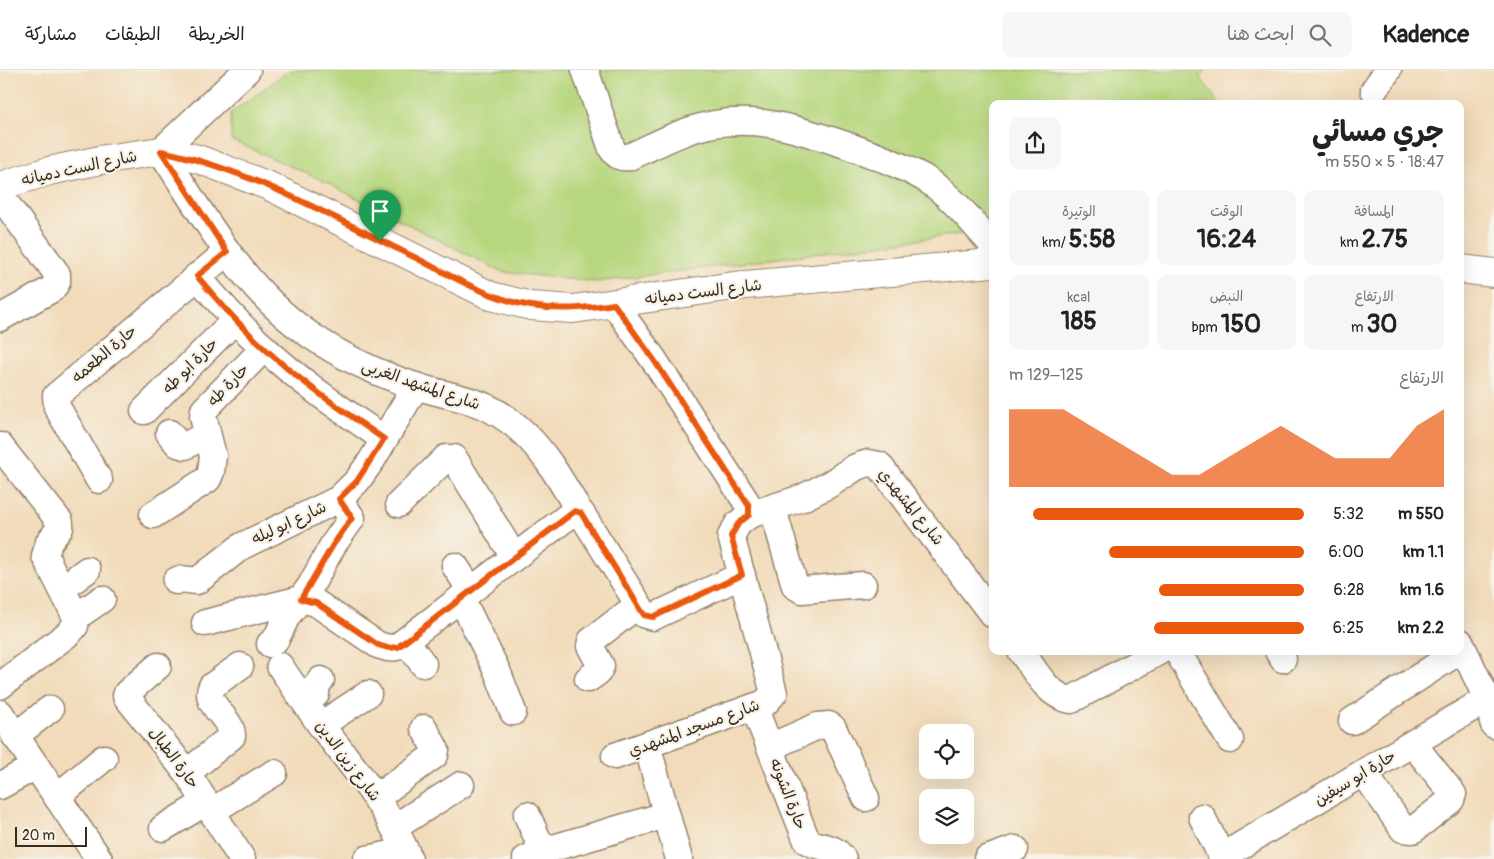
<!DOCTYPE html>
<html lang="ar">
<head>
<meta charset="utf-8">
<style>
  :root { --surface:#fff; --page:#f6f6f6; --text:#222; --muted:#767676; --line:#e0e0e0; --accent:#ea580c }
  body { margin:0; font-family:Pangolin,"Playpen Sans Arabic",sans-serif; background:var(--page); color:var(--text); direction:rtl; height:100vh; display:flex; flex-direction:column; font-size:19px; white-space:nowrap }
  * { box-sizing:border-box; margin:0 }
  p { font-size:16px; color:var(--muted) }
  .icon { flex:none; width:28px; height:28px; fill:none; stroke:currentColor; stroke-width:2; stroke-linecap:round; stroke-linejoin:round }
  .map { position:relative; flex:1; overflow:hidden; direction:ltr }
  .sheet { position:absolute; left:989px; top:30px; width:475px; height:555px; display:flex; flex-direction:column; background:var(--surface); border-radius:10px; box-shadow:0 5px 20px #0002; direction:rtl }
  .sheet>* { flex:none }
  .controls { position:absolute; left:919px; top:654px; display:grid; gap:10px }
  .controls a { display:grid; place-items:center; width:55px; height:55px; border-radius:10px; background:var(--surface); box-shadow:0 5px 20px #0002; font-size:25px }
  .scale { position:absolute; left:15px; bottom:12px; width:72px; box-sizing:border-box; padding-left:5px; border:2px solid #3b2a1e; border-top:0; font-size:14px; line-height:18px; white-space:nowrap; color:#3b2a1e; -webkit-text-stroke:4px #f7f3e8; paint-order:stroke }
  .pin { position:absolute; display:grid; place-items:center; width:42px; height:42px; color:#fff; margin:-51px -21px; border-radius:50% 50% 50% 0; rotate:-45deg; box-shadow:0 0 5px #0007 }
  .pin .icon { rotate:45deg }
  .round { display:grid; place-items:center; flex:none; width:52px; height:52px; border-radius:10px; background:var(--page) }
  .head { display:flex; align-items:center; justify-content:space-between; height:85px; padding:0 20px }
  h1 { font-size:28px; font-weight:700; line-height:38px }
  .stats { display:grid; grid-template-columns:repeat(3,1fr); gap:8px; height:85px; padding:5px 20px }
  .stats div { display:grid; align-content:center; border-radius:10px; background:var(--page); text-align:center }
  .stats b { font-size:25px; font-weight:700 }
  .stats small { font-size:14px; font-weight:400 }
  .stats p { font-size:14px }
  .chart { height:140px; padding:10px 20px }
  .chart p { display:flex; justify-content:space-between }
  .chart svg { width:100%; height:90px; margin-top:5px; fill:var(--accent); opacity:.7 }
  ul { padding:0 20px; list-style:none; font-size:16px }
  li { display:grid; grid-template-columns:80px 60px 1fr; align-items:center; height:38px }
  li i { height:12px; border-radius:6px; background:var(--accent) }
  header { display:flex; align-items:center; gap:30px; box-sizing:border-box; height:70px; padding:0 25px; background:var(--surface); border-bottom:1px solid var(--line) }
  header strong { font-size:24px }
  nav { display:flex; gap:28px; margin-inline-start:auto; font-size:18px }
  .search { width:350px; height:45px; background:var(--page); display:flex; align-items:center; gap:12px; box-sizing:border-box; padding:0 18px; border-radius:10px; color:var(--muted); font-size:19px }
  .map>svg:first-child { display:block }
</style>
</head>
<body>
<header>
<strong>Kadence</strong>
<div class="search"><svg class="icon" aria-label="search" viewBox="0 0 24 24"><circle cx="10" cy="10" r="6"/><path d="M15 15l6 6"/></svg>ابحث هنا</div>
<nav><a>الخريطة</a><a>الطبقات</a><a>مشاركة</a></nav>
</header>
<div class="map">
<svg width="1494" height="789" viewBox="0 0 1494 789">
  <rect width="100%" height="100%" fill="#f7f3e8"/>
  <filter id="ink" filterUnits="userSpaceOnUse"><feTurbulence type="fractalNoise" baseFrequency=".02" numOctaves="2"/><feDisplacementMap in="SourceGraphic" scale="10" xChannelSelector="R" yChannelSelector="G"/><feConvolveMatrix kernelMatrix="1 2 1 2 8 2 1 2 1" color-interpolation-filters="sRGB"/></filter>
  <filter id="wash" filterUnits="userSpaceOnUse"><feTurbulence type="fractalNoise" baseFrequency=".0096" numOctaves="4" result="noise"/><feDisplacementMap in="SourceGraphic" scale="20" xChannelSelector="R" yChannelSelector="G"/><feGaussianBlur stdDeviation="1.12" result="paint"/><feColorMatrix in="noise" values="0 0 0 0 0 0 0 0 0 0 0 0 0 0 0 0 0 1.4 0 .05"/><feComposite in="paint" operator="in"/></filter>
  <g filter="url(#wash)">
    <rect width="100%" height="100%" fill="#f1dbba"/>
    <path fill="#b7d77f" stroke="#79804e" d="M290,0H1206L1199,6L1220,34H992V160L597,212L502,202L319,109L231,70V43Z"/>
  </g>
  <g filter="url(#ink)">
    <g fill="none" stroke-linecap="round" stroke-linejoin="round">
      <g stroke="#96826c" stroke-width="29">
        <g id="minor">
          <path d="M247,0L161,81C204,147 244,220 310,265C342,287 379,304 415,316C453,328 483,328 516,356C544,379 561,411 579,441"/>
          <path d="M585,0L612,79C617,86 620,88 629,87C656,75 684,59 714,54C760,46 800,60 843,74C871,84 899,94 924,108C950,124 971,151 992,174"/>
          <path d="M1374,20L1388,0"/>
          <path d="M0,125L57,204V212L52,219L0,248"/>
          <path d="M197,206C218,231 239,255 262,276C299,311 342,340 384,369"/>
          <path d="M614,234L654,290L749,436V445L738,454L731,466L774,623L765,633L615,686"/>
          <path d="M144,341L235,250"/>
          <path d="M169,363L178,374L185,376L207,364"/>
          <path d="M0,376L60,452V458L49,472L45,486L76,547L75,556L69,563L0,616"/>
          <path d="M99,410L57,337L56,326L227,182"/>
          <path d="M399,434L446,388H454L514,487"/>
          <path d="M773,439L795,516L802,520L863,515"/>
          <path d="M153,445L208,409L211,402L213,386L203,346L204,340L264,278"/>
          <path d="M749,445L802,428L830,414L856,397L868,393L879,395L992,544"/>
          <path d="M455,496L470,519"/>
          <path d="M176,511L180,509L197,511L242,476L339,429L357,411L372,390L416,316"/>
          <path d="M62,519L87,500"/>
          <path d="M461,528L498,603L513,642"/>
          <path d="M76,547L102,529"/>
          <path d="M205,553L301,529L316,533L378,575L388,578L397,577L575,441L581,443L645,545L653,547L742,505"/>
          <path d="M406,571L423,594"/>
          <path d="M1460,572L1487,629L1494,655"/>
          <path d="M270,574L276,569L287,546L310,517L333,475L352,448L339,429"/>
          <path d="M1021,581C1035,600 1047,626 1071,630L1160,581"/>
          <path d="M1177,581L1230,670"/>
          <path d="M1278,581L1283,589"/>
          <path d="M158,596L127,623L126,626L187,703L242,789"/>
          <path d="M280,596C294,617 308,637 322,657C355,699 389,739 409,789"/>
          <path d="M588,609L598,602L601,596L590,576L591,571L638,535"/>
          <path d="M306,633L316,624V616L321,610"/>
          <path d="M754,637L807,771C821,779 833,774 843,789"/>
          <path d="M0,643L99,789"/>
          <path d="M1352,651L1459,581"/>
          <path d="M321,655L368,624"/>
          <path d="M15,666L50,639"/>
          <path d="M647,675L679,789"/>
          <path d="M770,677L818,656L829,655L833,658L866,728"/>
          <path d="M187,703L232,666C233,648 202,635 212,616L240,596"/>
          <path d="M1364,703L1403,759L1413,760L1451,730L1453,724L1413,674"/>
          <path d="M0,716L36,696"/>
          <path d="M57,727L104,688"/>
          <path d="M377,727L435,685L436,680L424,658"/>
          <path d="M212,741L274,703"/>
          <path d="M527,745L543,781"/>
          <path d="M1202,747L1223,789"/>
          <path d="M395,757L461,715"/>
          <path d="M163,758L206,732"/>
          <path d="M367,789L406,781"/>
          <path d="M526,789L543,781L666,745"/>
          <path d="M987,789L1015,779"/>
          <path d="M1223,789L1228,783L1487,629"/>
        </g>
      </g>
      <g stroke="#96826c" stroke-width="30">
        <g id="tertiary">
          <path d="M0,116L49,101L105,89L161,81L198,89L269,116L491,226L531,236L573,239L734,216L992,193"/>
          <path d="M1460,199L1494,203"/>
        </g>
      </g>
      <use href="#minor" stroke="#fff" stroke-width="26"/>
      <use href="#tertiary" stroke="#fff" stroke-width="28"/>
    </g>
  </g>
  <g fill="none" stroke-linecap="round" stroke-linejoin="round" filter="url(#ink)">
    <g stroke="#fff" stroke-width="10">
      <path id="route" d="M161,81C252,100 334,148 416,188C453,207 490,229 531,236C560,241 586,238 614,234L654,290L749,436V445L738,454L731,466L742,505L653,547L644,545L581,443L575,441L398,577L388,578L378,575L316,533L301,529L333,475L352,448L339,429L357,411L384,369C342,340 299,311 262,276C239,255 218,231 197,206L227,182Z"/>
    </g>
    <use href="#route" stroke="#ea580c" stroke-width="6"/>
  </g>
  <g text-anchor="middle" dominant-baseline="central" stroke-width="4.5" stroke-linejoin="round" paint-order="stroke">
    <g font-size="16" fill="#3b2a1e" stroke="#f7f3e8">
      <text transform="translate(79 98) rotate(-12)">شارع الست دميانه</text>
      <text transform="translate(703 222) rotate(-7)">شارع الست دميانه</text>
      <text transform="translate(104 284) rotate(-40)">حارة الطعمه</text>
      <text transform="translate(190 296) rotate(-45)">حارة ابو طه</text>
      <text transform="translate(228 315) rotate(-46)">حارة طه</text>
      <text transform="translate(421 315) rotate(19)">شارع المشهد الغربى</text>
      <text transform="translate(911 437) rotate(51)">شارع المشهدي</text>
      <text transform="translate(289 453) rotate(-25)">شارع ابو ليله</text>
      <text transform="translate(694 658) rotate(-20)">شارع مسجد المشهدي</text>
      <text transform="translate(174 688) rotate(53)">حارة الطبال</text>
      <text transform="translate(348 691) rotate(53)">شارع زين الدين</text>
      <text transform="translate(1355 708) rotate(-31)">حارة ابو سيفين</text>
      <text transform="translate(788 724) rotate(69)">حارة الشونه</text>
    </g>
  </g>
</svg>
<div class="controls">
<a><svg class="icon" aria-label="locate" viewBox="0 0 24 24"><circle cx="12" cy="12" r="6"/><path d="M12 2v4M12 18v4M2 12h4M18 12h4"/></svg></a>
<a><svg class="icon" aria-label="layers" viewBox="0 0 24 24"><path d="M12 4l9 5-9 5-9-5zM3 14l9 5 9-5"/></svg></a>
</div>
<div class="scale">20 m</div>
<div class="pin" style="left:380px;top:171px;background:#1e9e55"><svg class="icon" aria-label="arrive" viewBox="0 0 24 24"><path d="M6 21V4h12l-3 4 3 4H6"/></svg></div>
<section class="sheet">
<div class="head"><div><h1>جري مسائي</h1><p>18:47 · 5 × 550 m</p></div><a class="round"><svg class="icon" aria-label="share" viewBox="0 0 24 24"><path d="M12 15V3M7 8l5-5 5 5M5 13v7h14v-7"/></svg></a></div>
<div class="stats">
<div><p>المسافة</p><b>2.75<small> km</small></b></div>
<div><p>الوقت</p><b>16:24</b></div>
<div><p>الوتيرة</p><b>5:58<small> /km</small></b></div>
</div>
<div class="stats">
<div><p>الارتفاع</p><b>30<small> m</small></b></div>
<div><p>النبض</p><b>150<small> bpm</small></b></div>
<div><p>kcal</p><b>185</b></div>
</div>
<div class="chart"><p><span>الارتفاع</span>125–129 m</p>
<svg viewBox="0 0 160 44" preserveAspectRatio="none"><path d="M0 44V6L10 6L20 6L30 14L40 22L50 30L60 38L70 38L80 30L90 22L100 14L110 22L120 30L130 30L140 30L150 14L160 6V44z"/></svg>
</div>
<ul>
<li><b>550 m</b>5:32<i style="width:92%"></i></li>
<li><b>1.1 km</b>6:00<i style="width:66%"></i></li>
<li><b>1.6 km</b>6:28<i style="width:49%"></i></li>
<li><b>2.2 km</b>6:25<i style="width:51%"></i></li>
</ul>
</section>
</div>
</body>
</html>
